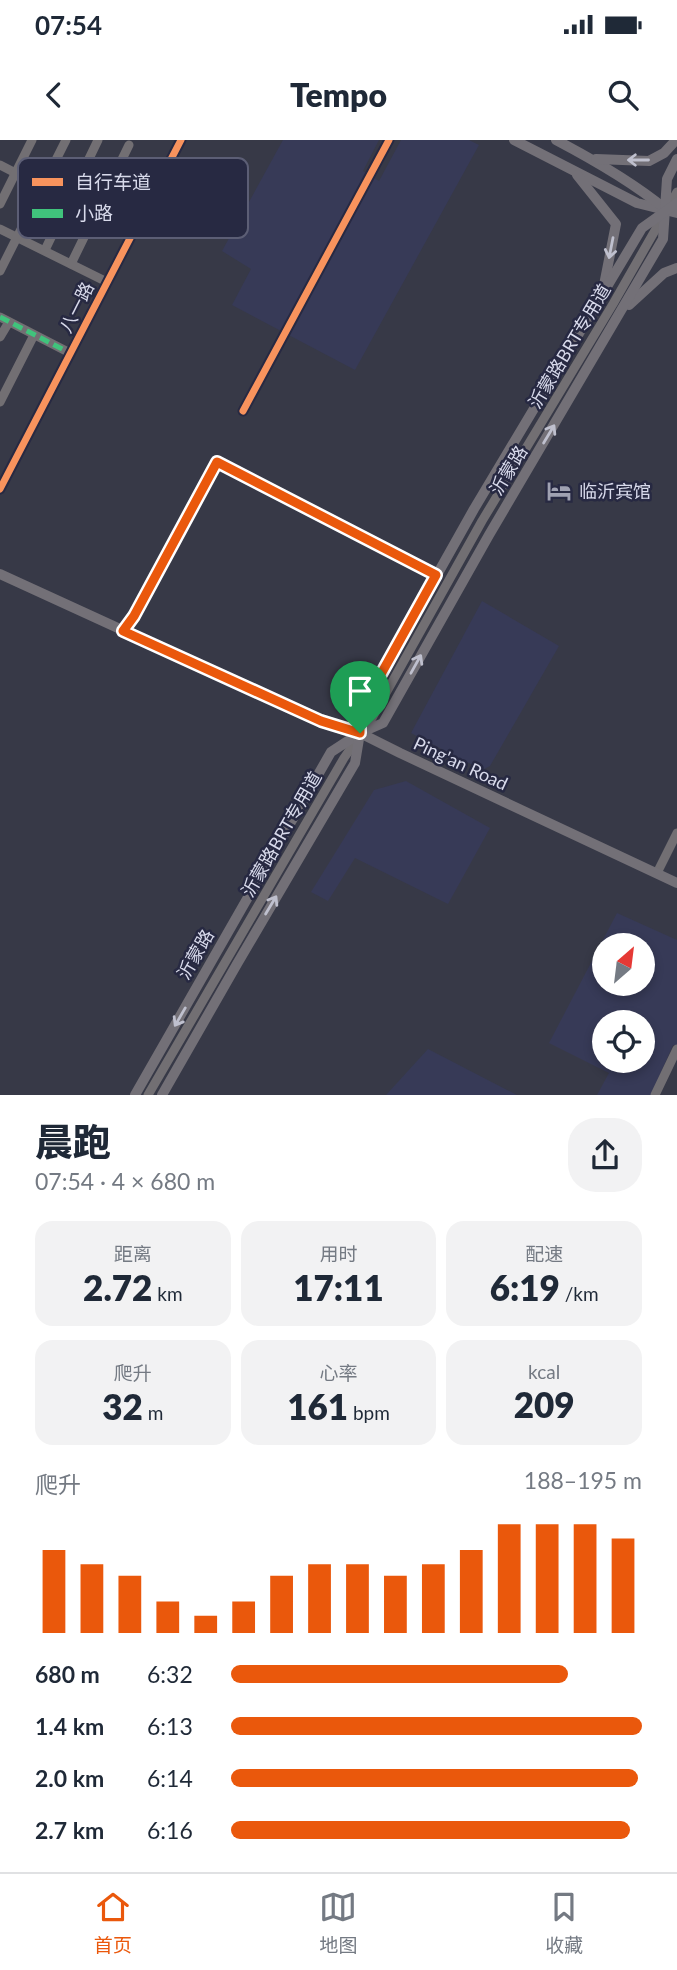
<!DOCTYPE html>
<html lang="zh">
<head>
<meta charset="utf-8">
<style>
  :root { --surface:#fff; --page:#f2f2f3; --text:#1f2937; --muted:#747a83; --line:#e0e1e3; --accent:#ea580c }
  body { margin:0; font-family:Lato,"Noto Sans SC",sans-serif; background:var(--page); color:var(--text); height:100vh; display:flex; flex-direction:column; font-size:26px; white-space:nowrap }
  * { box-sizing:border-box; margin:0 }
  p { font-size:23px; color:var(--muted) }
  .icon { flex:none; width:38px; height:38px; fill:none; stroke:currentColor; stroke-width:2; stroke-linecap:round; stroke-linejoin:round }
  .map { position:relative; height:955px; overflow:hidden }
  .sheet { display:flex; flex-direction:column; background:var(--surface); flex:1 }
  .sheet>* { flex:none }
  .needle { width:46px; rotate:28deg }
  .buttons { position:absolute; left:592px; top:793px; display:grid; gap:14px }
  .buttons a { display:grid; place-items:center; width:63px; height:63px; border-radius:50%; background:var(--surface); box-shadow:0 4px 10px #0003; font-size:35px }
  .pin { position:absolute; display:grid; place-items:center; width:60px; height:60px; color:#fff; margin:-72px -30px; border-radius:50% 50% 50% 0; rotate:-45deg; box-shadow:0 0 7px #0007 }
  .pin .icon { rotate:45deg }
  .round { display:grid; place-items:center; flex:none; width:74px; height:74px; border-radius:28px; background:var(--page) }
  .summary { display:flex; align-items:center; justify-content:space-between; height:119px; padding:0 35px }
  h1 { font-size:38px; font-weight:800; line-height:52px }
  .metrics { display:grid; grid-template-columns:repeat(3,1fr); gap:10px; height:119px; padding:7px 35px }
  .metrics div { display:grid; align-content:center; border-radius:18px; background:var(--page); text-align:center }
  .metrics b { font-size:35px; font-weight:800 }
  .metrics small { font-size:19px; font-weight:400 }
  .metrics p { font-size:19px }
  .chart { height:196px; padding:14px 35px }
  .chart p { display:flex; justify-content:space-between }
  .chart svg { width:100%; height:126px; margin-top:7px; stroke:var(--accent); stroke-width:6 }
  ul { padding:0 35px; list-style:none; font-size:23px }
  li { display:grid; grid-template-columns:112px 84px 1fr; align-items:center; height:52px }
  li i { height:18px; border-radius:9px; background:var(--accent) }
  .status { display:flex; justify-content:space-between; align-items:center; height:49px; padding:0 35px; background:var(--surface); direction:ltr }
  .status svg { height:19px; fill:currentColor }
  header { display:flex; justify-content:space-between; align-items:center; height:91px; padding:0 35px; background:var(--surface); font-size:32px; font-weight:800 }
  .menu { display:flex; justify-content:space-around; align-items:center; height:98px; border-top:2px solid var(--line); background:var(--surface); font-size:19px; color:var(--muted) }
  .menu a { display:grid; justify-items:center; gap:4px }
  .menu .current { color:var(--accent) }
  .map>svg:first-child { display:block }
</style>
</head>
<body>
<div class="status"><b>07:54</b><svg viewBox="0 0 49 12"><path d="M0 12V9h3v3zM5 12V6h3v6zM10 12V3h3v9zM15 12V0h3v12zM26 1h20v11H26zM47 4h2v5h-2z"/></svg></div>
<header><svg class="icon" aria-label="back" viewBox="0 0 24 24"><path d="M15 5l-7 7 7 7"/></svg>Tempo<svg class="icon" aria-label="search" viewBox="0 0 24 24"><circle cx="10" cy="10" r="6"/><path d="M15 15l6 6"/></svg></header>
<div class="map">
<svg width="677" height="955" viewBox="0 0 677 955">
  <rect width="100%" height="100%" fill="#373947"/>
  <g fill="#373a57" fill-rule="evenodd">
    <path d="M283,0H379L363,31L379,41L401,0H469L479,5L355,230L232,165L251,129L222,111Z"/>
    <path d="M482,461L559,506L490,626L482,630L411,593Z"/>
    <path d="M406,641L490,688L448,764L355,718L328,761L311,752L374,650Z"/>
    <path d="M617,773L677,800V906L673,905L651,955H597L609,933L549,903ZM604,805H642V844H604ZM604,882H642V920H604Z"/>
    <path d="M428,909L517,955H386Z"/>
  </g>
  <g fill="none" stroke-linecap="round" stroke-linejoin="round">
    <g stroke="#726f73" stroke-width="9">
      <path d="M0,25L132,93"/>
      <path d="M0,64L32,0"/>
      <path d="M0,89L107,142"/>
      <path d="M45,110L98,0"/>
      <path d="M71,124L129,5"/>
      <path d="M0,131L66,0"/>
      <path d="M0,177L70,213"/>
      <path d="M0,197L9,182"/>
      <path d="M0,262L34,195"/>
      <path d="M243,271L389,0"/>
      <path d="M0,349L181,0"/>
      <path d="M123,490L134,476L217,322L436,435"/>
      <path d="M657,733L677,693"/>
      <path d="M148,955L344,618L372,578L482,381L613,164L677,52"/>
      <path d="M655,955L677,909"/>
    </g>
    <g stroke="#737077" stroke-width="10">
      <path d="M514,0L637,63L677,73"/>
      <path d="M556,0C594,20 631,41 664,68"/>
      <path d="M596,19L649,21L664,13L676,0"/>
      <path d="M577,35L616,84L604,145"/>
      <path d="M629,165L664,133L677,128"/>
      <path d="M0,434L321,581L360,593L400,613L677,743"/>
      <path d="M135,955L331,612L360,593L383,583L489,395L663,99L667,39L677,19"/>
      <path d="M162,955L237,824L355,623L360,593V572L474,369L642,88L677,63"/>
    </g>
    <path stroke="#40c37c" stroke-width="5" stroke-dasharray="10 5" stroke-linecap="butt" d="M0,177L70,213"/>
    <g stroke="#272942" stroke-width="11">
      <g id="cycleway">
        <path d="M243,271L389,0"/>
        <path d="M0,349L181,0"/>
      </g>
    </g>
    <use href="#cycleway" stroke="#f8935d" stroke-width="7"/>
  </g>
  <defs><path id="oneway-shaft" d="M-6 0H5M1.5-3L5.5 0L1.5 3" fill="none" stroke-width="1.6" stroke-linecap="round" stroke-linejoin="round" transform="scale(1.75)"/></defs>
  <g stroke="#bfc0ce">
    <use href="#oneway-shaft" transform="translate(638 20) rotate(180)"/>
    <use href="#oneway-shaft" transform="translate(611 108) rotate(101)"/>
    <use href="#oneway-shaft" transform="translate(549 294) rotate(-59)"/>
    <use href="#oneway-shaft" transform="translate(416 524) rotate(-61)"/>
    <use href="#oneway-shaft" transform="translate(271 765) rotate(-59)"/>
    <use href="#oneway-shaft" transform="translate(180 877) rotate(120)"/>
  </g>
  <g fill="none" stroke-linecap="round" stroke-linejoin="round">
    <g stroke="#fff" stroke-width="14">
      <path id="route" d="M217,322L436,435L360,572V593L321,581L123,491L134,476Z"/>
    </g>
    <use href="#route" stroke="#ea580c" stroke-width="9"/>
  </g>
  <defs>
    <g id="hotel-bare" transform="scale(1.89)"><path d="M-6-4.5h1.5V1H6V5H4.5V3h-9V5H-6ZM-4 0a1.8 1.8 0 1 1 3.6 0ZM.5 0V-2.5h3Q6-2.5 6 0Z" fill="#a0a2b2" stroke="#272942" stroke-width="2.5" paint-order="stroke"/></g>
  </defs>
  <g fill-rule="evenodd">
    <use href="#hotel-bare" x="559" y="351"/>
  </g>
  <g text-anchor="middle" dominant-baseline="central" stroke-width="5" stroke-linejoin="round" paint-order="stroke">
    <g font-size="18" fill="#d8daeb" stroke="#272942">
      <text transform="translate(76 167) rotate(-63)">八一路</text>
      <text transform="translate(569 206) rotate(-59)">沂蒙路BRT专用道</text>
      <text transform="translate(508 330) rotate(-59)">沂蒙路</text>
      <text transform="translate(461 623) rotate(25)">Ping'an Road</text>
      <text transform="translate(281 694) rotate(-60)">沂蒙路BRT专用道</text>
      <text transform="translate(195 814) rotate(-60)">沂蒙路</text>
    </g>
    <g font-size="18" fill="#d8daeb" stroke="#272942" text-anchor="start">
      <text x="579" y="351">临沂宾馆</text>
    </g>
  </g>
  <rect x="18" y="18" width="230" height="80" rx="10" fill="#272942" stroke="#5c5e75" stroke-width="2"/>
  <rect x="32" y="38" width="31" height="8" fill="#f8935d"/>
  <rect x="32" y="69" width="31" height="9" fill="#40c37c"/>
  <g font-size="19" fill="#d8daeb">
    <text x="75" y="49">自行车道</text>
    <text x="75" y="80">小路</text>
  </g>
</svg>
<div class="buttons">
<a><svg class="needle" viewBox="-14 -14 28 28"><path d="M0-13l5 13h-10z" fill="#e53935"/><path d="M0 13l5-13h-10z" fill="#747a83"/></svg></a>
<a><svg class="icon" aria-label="locate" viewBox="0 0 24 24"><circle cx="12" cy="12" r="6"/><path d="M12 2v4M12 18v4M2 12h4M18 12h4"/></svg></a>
</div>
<div class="pin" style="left:360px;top:593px;background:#1e9e55"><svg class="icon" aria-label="arrive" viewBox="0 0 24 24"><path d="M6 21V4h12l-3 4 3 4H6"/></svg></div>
</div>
<section class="sheet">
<div class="summary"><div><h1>晨跑</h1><p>07:54 · 4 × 680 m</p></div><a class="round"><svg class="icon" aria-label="share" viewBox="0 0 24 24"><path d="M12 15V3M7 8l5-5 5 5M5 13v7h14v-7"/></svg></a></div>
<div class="metrics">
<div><p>距离</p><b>2.72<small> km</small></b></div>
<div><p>用时</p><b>17:11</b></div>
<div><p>配速</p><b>6:19<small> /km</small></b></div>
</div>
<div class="metrics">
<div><p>爬升</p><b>32<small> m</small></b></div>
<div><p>心率</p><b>161<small> bpm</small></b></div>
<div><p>kcal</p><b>209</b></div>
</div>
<div class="chart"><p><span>爬升</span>188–195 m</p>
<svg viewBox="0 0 160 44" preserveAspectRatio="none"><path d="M5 44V15M15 44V20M25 44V24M35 44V33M45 44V38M55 44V33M65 44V24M75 44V20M85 44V20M95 44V24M105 44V20M115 44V15M125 44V6M135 44V6M145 44V6M155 44V11"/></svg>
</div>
<ul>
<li><b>680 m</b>6:32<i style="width:82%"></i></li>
<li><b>1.4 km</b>6:13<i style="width:100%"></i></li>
<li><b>2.0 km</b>6:14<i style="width:99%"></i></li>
<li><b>2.7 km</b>6:16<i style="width:97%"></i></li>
</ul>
</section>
<nav class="menu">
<a class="current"><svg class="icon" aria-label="home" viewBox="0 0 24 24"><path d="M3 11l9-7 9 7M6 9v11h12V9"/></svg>首页</a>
<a><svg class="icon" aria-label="map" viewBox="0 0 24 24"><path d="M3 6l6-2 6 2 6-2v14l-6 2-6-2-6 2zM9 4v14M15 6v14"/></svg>地图</a>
<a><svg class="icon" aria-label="saved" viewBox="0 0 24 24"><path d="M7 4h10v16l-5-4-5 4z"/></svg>收藏</a>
</nav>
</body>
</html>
